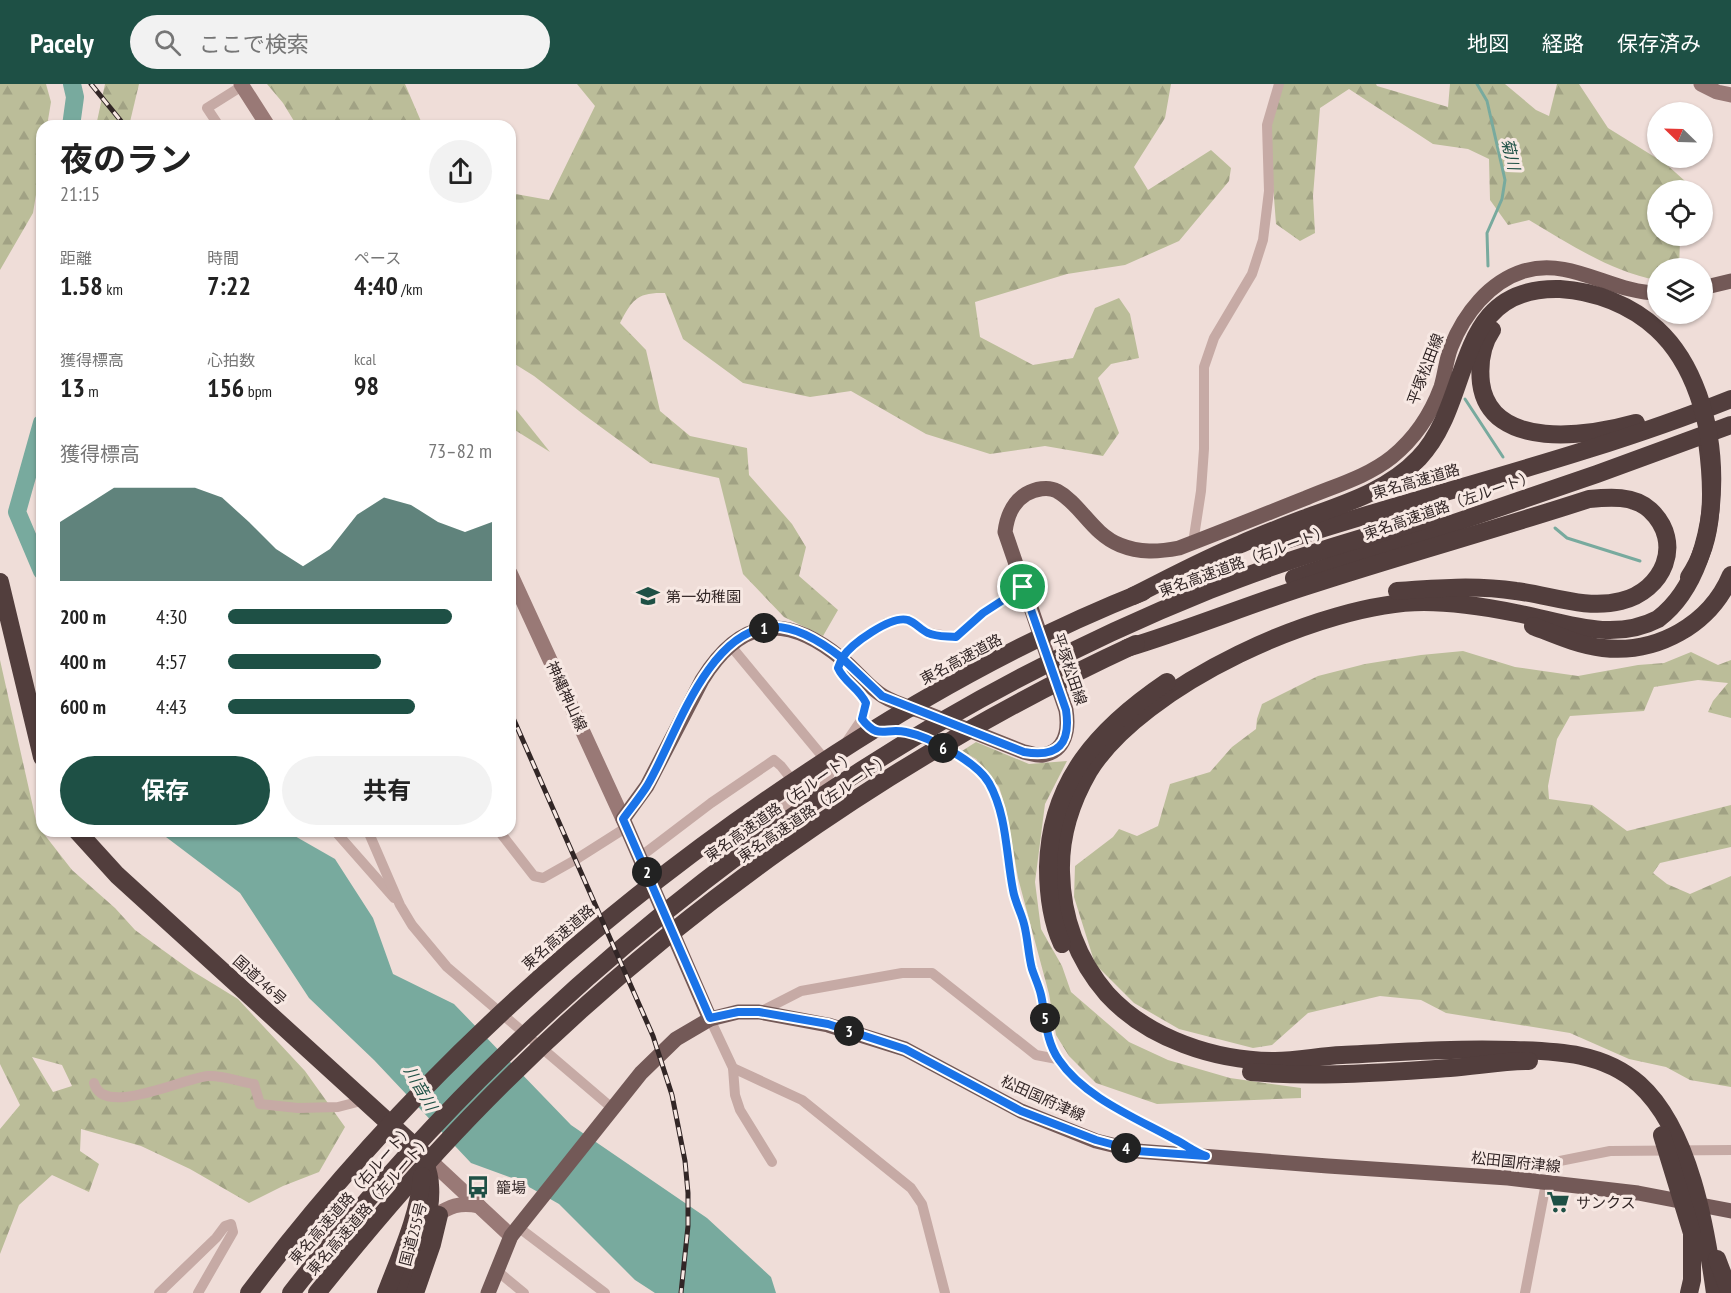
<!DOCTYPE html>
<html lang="ja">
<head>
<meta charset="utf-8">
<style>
  :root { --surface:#fff; --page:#f2f2f2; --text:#222; --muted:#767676; --accent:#1e5045 }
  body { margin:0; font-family:"PT Sans Narrow","Noto Sans JP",sans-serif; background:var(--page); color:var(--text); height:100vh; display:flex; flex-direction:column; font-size:22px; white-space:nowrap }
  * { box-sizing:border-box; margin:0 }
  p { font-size:20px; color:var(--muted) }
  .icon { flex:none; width:33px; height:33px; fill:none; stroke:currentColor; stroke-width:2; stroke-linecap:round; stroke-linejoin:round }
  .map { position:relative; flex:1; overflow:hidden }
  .drawer { position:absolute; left:36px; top:36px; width:480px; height:717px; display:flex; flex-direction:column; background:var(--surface); border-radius:18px; box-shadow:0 2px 4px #0004 }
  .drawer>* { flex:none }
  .needle { width:39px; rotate:293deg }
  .fabs { position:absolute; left:1647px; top:18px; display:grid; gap:12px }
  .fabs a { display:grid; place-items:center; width:66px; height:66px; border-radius:50%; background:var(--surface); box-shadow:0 2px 4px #0004; font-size:30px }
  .pin { position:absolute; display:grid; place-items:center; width:51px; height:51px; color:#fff; margin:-26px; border:3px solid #fff; border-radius:50%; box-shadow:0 2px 6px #0007 }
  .km { position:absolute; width:30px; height:30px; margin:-15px; border-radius:50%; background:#222; color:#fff; font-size:16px; line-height:30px; text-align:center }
  .round { display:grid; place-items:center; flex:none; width:63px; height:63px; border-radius:32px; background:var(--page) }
  .head { display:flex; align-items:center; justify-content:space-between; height:102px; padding:0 24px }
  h1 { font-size:33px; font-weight:700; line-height:45px }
  .metrics { display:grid; grid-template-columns:repeat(3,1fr); gap:9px; height:102px; padding:6px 24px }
  .metrics div { display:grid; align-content:center }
  .metrics b { font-size:26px; font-weight:700 }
  .metrics small { font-size:16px; font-weight:400 }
  .metrics p { font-size:16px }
  .chart { height:168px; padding:12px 24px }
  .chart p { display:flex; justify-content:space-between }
  .chart svg { width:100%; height:108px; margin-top:6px; fill:var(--accent); opacity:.7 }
  .action { display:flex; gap:12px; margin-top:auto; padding:12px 24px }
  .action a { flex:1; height:69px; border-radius:36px; background:var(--accent); color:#fff; font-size:24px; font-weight:700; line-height:69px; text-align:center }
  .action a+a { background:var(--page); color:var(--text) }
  ul { padding:0 24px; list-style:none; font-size:20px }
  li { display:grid; grid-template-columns:96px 72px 1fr; align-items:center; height:45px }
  li i { height:15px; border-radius:8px; background:var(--accent) }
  header { display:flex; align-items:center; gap:36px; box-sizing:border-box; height:84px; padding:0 30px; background:var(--accent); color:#fff }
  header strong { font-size:28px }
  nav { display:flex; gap:33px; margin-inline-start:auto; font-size:21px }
  .search { width:420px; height:54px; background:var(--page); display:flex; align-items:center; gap:15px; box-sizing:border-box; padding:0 21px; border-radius:33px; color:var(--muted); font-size:22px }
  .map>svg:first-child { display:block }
</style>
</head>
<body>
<header>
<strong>Pacely</strong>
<div class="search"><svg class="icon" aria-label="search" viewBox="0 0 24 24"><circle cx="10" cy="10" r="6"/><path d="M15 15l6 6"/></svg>ここで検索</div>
<nav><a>地図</a><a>経路</a><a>保存済み</a></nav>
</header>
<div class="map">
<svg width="1731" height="1209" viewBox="0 0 1731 1209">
  <defs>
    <pattern id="forest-firs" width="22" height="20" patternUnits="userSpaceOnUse" patternTransform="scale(1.5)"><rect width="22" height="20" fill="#bbbd99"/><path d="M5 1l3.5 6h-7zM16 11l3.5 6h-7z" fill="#a1a284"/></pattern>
  </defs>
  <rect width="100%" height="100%" fill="#efddd8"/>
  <g fill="url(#forest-firs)" fill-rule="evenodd">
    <path d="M0,0H46L51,18L47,42H42V74L33,129L0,186Z"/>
    <path d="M105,0H139L129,42H96Z"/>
    <path d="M267,0H405L423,42H297L283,19Z"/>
    <path d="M577,0H1171L1165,34L1134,83L1148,106L1211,66L1231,84L1229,97L1179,157L1125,181L1067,190L975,218L980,253L1033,281L1073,274L1095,224L1119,214L1130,230L1139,274L1111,280L1098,294L1119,349L1103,372L1045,362L990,370L926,350L851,307L810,313L743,299L683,255L665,209C637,208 632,216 620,239L646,266L660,327L690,352L747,364L749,391L792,440L806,463L799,492L838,526L823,552L784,533L743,490L719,394L650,379L583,330L534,292L510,277V109L549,116L595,22Z"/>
    <path d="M1281,0H1376L1377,2L1448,23L1450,0H1505L1536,26L1549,32L1557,0H1579L1608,44L1666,80L1695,106H1658V152H1682L1680,157L1679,184H1658L1657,196C1611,188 1570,160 1529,136L1508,141L1490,116L1489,75L1468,65L1433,60L1349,5L1320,24L1313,112L1315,149L1300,157L1276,140L1268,34Z"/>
    <path d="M510,318L550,368L510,343Z"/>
    <path d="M1463,567L1515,583L1578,592L1638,581L1664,579L1691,568L1718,581L1731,576V634L1708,628L1713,617L1728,599L1698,596L1654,603L1644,627L1570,632L1557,655L1548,702L1549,715L1592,721L1627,747L1731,721V763L1660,779L1653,789L1667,800L1690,810L1731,792V1003L1690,996L1666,983L1629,975L1570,949L1446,929L1421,916L1380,912L1308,929L1272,961L1253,964L1179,945L1134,919L1095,880L1074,813L1075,782L1113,753L1119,745L1137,752L1158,742L1170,700L1210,688L1232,663L1256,645L1257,635L1262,620L1318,592L1365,580L1421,571Z"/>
    <path d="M0,576L37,741L72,786L115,824L135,846L189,885L238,915L305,987L345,1043L319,1088L283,1102L249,1119L190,1085L141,1062L81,1045L80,1067L99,1080L89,1108L52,1091L19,1121L0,1170V1045L20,1021L0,980ZM32,973L62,981L72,1002L53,1008Z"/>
    <path d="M976,658L1029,680L1067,677L1045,720L1035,798L1041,845L1062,882L1071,908L1129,958L1168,976L1230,994L1301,1004V1014L1157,1020L1096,999L1069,972L1056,951L1049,910L1018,794L1006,725L999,703L976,675L962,667Z"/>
  </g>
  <path fill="#78aa9e" d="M161,747H286L335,775L373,834L393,890L454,920L571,1041L707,1134L771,1193L776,1209H655L635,1196L559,1120L515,1095L471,1079L374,976L309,914L240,809L166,753Z"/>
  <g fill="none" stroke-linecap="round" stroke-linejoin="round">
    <g stroke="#78aa9e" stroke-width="3">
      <path d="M1477,0L1487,17L1505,96L1502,115L1487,149L1488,182"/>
      <path d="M1465,315L1503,373"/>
      <path d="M1555,444L1567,454L1640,477"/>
    </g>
    <g stroke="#78aa9e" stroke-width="18">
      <path d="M71,42L75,13L72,0"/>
      <path d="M42,339L17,428L42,487"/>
    </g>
    <g stroke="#c6aaa5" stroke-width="10">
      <path d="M219,42L207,24L242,2"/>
      <path d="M1193,459L1201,407L1204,365V283L1214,254L1252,190L1263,156L1269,107L1267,41L1279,0"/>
      <path d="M1023,503L983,529L956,553L928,549L910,537L901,535L886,539L847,566L838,584C844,598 859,604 866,619L862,635L867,643L880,649C901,645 917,651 936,661C952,668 971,674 982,689C1008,722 1004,769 1013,807C1015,817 1021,827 1024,837C1028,852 1028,867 1032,882C1034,891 1038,899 1040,908C1046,931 1045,954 1057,974C1078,1008 1137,1036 1172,1054C1182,1059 1190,1065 1200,1070"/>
      <path d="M730,561L832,684"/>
      <path d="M845,660L862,635"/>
      <path d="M769,734L828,693L835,679"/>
      <path d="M335,747L394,814"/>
      <path d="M368,747L400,821L412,841L447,883L612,1024"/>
      <path d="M499,747L534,792L543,794L575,776L627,743"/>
      <path d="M640,773L711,719L774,676L781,682L803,710"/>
      <path d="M760,928L801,907L902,889H932L1036,971L1057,975"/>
      <path d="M710,935L733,984L802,1016L911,1104L922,1120L945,1209"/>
      <path d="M733,984L735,1011L740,1026L772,1078"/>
      <path d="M94,999C103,1034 183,994 208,992C223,991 239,998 254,1000L260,1020L298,1024L338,1023L365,1016"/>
      <path d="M1508,1094L1520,1085L1610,1067L1731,1066"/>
      <path d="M518,1143L605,1209"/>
      <path d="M496,1186L524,1209"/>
      <path d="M159,1209L216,1154L225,1142L231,1140L233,1148L198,1209"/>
      <path d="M1525,1209L1546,1099"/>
    </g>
    <g stroke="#997976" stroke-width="15">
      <path d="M241,0L268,42"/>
      <path d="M1701,0L1717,8L1731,11"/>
      <path d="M510,489L623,735"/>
      <path d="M422,1069L511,1152"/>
      <path d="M429,1135C448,1124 457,1117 479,1122"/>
    </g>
    <g stroke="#735957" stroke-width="15">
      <path d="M1702,204L1731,197"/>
      <path d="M710,935L623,735L647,702L702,596C741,533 786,529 842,575C856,586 868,603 883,612C896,620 912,624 926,629C958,642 991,655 1024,668C1030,669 1037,672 1043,671C1066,667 1069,645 1066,626L1005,448C1007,432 1012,419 1026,410C1035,405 1048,402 1057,407C1080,419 1092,450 1120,461C1140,469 1158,468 1179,464C1221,448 1263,431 1306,414C1334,402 1367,393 1392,373C1414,355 1431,330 1441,303C1445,290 1446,276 1451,263C1464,230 1489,198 1524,187C1571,173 1612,209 1658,209"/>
      <path d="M488,1209L511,1152L641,989L676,955L710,935L738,928H759L828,941L905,965L1021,1027L1096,1057L1137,1067L1328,1082L1508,1094L1638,1109L1731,1127"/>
    </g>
    <g stroke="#523e3d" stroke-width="18">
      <path d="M1492,246C1481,262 1479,280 1481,299C1490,368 1591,352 1636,339"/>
      <path d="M1261,464C1417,412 1578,376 1731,315"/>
      <path d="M1689,493C1716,454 1713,402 1707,357"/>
      <path d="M1294,494L1597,390L1731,341"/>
      <path d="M0,498L42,673"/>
      <path d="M1133,512C1169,494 1204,475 1241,460C1261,451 1282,443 1303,435C1344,420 1388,407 1419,374C1475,315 1451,202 1560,205C1595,207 1631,221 1657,245C1730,312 1731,480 1658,535C1612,559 1563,538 1516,529C1486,523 1454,518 1424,518C1324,518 1142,601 1089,687C1071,718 1060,752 1061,788C1062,834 1077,875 1107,910C1148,955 1216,977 1275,977C1298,977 1319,972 1342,971C1399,968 1457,964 1514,966C1559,967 1604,969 1639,1000C1690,1046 1706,1144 1715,1209"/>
      <path d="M1533,542C1556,551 1578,561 1603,564C1657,570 1710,541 1731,491"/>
      <path d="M1127,564C1187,546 1245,522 1304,503C1398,472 1494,446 1589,415C1609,413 1634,411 1650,426C1685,459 1663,507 1621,517C1586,526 1550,511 1516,507C1477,501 1436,504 1397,507"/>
      <path d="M77,747L117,791L422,1069C425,1079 430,1090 430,1101C433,1137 413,1175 401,1209"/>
      <path d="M1062,860C1051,836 1048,809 1048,783C1050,697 1099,644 1167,598"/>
      <path d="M1251,988C1317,994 1385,988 1450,984C1477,982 1503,977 1529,977"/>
      <path d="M1662,1051L1692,1149V1196L1689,1209"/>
      <path d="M1717,1175L1730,1209"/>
      <path d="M249,1209C405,1002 592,831 808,688C913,618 1024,555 1143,508"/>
      <path d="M291,1209C530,903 848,651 1210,506C1282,477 1357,455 1431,434"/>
      <path d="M317,1209C366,1148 416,1089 470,1033C659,837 889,674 1136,560"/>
      <path d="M386,1209C400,1172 419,1132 422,1092"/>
      <path d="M415,1209L432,1160L439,1131"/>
    </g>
    <g stroke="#322626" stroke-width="5">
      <g id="rail">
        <path d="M91,0L125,42"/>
        <path d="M510,627L653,952L672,1011L685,1077L688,1109V1142L681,1209"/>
      </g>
    </g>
    <use href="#rail" stroke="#f7e8e3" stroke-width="3" stroke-dasharray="9" stroke-linecap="butt"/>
  </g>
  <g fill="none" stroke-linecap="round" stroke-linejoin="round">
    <g stroke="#fff" stroke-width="12">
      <path id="route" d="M1023,503L983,529L956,553C947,552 936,553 928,549C921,546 916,539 908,536C891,531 851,560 842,574C823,559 794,540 768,543C705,551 675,655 647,702C640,713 631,724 623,735L710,934L738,928H759L828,940L905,965L1021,1027L1096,1056L1137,1067L1206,1072C1194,1068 1185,1060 1174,1055C1136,1034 1084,1013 1059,976C1045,956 1046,933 1041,911C1039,902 1035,894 1032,885C1028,870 1028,855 1024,840C1021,828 1015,818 1013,806C1006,771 1007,731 989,699C977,678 930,653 906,648C885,643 879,657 862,635L866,619C859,604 844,598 838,584L842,574L882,612L1024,668C1058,674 1071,660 1066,626L1023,503"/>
    </g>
    <use href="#route" stroke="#1a73e8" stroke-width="8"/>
  </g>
  <defs>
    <g id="school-bare" transform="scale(1.8)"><path d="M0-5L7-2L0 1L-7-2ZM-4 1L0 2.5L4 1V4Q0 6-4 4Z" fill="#1e5045" stroke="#f7e8e3" stroke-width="2.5" paint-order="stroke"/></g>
    <g id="bus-bare" transform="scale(1.8)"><path d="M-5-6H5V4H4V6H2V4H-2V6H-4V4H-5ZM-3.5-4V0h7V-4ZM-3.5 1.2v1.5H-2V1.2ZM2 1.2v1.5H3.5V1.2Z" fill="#1e5045" stroke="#f7e8e3" stroke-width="2.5" paint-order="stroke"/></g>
    <g id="supermarket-bare" transform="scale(1.8)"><path d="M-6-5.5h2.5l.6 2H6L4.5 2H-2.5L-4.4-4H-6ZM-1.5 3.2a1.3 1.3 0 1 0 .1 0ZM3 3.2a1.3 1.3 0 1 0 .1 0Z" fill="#1e5045" stroke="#f7e8e3" stroke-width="2.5" paint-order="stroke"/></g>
  </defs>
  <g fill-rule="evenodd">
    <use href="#school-bare" x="648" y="512"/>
    <use href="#bus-bare" x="478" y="1103"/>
    <use href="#supermarket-bare" x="1558" y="1118"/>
  </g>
  <g text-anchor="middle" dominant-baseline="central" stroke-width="6" stroke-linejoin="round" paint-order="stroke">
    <g font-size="15" fill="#322626" stroke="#f7e8e3">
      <text transform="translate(1425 285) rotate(-69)">平塚松田線</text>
      <text transform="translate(1416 397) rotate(-16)">東名高速道路</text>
      <text transform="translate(1449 421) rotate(-19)">東名高速道路（左ルート）</text>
      <text transform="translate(1244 477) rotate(-20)">東名高速道路（右ルート）</text>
      <text transform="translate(961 575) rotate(-28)">東名高速道路</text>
      <text transform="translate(1070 585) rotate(71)">平塚松田線</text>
      <text transform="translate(567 612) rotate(65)">神縄神山線</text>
      <text transform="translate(780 722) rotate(-35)">東名高速道路（右ルート）</text>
      <text transform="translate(814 724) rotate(-34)">東名高速道路（左ルート）</text>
      <text transform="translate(558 853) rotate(-41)">東名高速道路</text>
      <text transform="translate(260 896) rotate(42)">国道246号</text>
      <text transform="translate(1043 1014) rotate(24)">松田国府津線</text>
      <text transform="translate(1516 1078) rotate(6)">松田国府津線</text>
      <text transform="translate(351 1110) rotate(-49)">東名高速道路（右ルート）</text>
      <text transform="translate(369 1121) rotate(-49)">東名高速道路（左ルート）</text>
      <text transform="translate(413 1150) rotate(-75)">国道255号</text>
    </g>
    <g font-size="15" fill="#322626" stroke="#f7e8e3" text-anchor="start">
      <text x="666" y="512">第一幼稚園</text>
      <text x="496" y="1103">籠場</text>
      <text x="1576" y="1118">サンクス</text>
    </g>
    <g font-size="16" font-style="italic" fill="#1e5045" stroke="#f7e8e3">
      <text transform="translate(1511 70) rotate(77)">菊川</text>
      <text transform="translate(421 1004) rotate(60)">川音川</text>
    </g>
  </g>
</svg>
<div class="fabs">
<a><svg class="needle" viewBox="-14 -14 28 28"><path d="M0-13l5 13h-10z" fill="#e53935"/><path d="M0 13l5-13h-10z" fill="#767676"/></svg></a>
<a><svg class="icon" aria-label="locate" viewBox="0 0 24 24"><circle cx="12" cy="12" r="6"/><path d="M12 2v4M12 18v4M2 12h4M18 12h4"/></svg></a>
<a><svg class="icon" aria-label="layers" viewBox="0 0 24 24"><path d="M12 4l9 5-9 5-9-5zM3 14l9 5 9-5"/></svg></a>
</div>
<div class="pin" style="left:1023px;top:503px;background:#1e9e55"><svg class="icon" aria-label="arrive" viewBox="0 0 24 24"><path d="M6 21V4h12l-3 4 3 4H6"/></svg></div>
<b class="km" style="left:764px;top:544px">1</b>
<b class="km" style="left:647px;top:788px">2</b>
<b class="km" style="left:849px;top:947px">3</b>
<b class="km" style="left:1126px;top:1064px">4</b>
<b class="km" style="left:1045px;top:934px">5</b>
<b class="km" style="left:943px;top:664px">6</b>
<section class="drawer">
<div class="head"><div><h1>夜のラン</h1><p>21:15</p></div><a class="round"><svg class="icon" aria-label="share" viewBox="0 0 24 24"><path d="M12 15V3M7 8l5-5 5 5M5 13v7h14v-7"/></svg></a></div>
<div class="metrics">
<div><p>距離</p><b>1.58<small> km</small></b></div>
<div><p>時間</p><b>7:22</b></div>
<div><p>ペース</p><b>4:40<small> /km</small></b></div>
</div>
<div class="metrics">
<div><p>獲得標高</p><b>13<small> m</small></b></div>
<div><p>心拍数</p><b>156<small> bpm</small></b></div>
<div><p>kcal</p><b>98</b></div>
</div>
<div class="chart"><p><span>獲得標高</span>73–82 m</p>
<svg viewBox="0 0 160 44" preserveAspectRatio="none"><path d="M0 44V20L10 13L20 6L30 6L40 6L50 6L60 10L70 20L80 31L90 38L100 31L110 17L120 10L130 13L140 20L150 24L160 20V44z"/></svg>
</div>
<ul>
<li><b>200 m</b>4:30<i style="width:85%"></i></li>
<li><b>400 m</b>4:57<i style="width:58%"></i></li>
<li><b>600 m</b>4:43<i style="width:71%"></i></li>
</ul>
<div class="action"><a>保存</a><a>共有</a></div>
</section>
</div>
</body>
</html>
